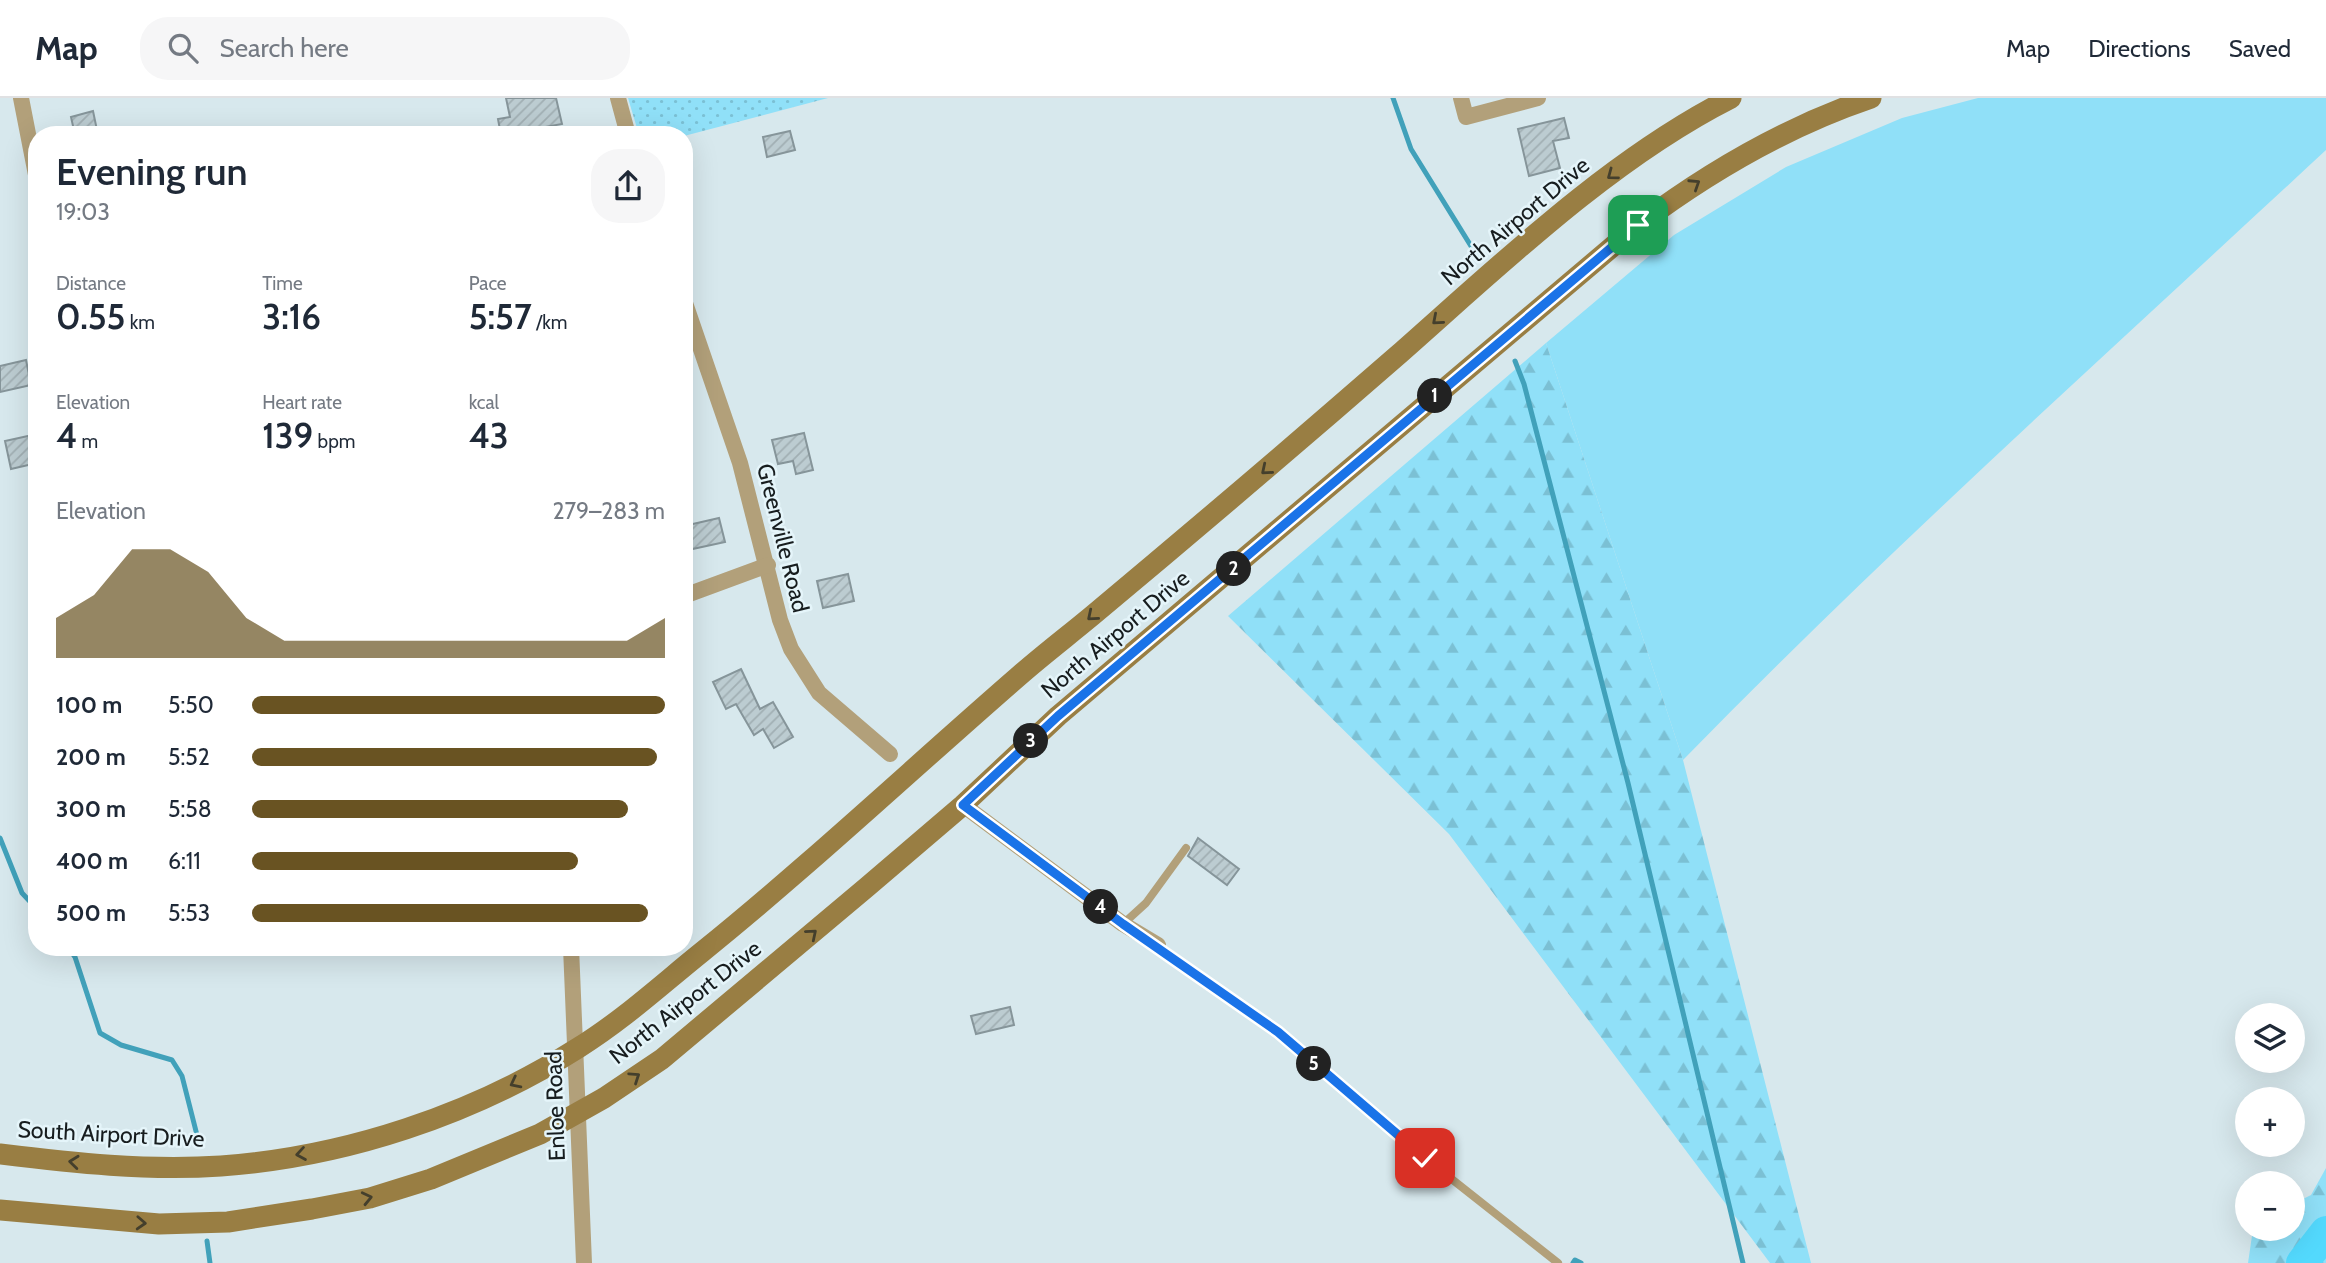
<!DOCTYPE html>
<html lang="en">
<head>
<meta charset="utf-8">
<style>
  :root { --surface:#fff; --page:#f6f6f7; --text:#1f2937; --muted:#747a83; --line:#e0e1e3; --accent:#695322 }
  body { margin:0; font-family:Cabin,sans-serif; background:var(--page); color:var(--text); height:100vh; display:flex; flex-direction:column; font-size:26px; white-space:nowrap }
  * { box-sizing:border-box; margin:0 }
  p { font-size:23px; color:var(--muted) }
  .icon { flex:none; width:38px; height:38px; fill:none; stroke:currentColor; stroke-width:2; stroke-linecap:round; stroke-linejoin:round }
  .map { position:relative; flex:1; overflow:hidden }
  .panel { position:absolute; left:28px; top:28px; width:665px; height:830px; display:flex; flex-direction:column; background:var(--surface); border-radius:28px; box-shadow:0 7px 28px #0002 }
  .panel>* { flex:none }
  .fabs { position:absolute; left:2235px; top:905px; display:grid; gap:14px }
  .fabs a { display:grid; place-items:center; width:70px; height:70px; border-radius:50%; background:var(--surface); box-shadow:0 7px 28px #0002; font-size:35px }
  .pin { position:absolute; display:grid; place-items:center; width:60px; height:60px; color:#fff; margin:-30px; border-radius:14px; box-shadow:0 4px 10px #0006 }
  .km { position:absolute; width:35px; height:35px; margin:-18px; border-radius:50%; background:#222; color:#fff; font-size:19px; line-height:35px; text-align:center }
  .round { display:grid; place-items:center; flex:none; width:74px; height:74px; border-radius:28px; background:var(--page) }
  .headline { display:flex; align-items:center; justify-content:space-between; height:119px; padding:0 28px }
  h1 { font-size:38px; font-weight:600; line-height:52px }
  .metrics { display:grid; grid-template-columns:repeat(3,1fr); gap:10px; height:119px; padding:7px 28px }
  .metrics div { display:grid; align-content:center }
  .metrics b { font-size:35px; font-weight:600 }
  .metrics small { font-size:19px; font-weight:400 }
  .metrics p { font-size:19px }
  .chart { height:196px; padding:14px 28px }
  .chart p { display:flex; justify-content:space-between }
  .chart svg { width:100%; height:126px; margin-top:7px; fill:var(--accent); opacity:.7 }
  ul { padding:0 28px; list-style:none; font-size:23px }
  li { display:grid; grid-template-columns:112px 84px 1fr; align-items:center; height:52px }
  li i { height:18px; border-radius:9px; background:var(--accent) }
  header { display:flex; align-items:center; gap:42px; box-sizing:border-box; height:98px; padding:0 35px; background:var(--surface); border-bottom:2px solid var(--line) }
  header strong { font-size:33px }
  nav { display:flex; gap:38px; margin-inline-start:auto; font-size:24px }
  .search { width:490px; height:63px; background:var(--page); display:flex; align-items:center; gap:18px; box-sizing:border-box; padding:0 24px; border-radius:28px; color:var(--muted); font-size:26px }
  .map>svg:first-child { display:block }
</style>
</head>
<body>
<header>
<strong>Map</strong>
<div class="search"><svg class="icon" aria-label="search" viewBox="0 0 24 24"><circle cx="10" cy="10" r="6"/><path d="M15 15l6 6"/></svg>Search here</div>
<nav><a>Map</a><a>Directions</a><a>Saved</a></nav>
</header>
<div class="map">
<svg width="2326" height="1165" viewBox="0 0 2326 1165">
  <defs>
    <pattern id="forest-firs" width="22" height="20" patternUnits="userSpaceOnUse" patternTransform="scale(1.75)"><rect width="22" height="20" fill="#90e0f8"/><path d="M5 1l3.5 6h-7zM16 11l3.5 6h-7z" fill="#7bc0d4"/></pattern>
    <pattern id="park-dots" width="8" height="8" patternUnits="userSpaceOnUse" patternTransform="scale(1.75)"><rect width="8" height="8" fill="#90e0f8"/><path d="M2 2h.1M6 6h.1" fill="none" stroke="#7bc0d4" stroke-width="1.8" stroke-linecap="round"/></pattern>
    <pattern id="building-hatch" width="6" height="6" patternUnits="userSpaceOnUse" patternTransform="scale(1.75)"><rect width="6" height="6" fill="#bcccd1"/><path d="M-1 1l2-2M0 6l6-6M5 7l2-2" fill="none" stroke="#a1afb3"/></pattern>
  </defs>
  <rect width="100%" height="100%" fill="#d7e8ed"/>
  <path fill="#90e0f8" d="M1978,0H2326V52C2110,253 1889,451 1683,662L1546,245L1674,137L1786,69L1902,20Z"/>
  <g fill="url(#forest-firs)">
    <path d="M1546,245L1683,662L1811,1165H1770L1449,736L1228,518Z"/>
    <path d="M2326,1070V1165H2248L2253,1131L2292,1130L2293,1106L2311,1097Z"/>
  </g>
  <path fill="url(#park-dots)" d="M628,0H828L684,38L639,37Z"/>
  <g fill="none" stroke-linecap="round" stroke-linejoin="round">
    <g stroke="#41a1ba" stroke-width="5">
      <path d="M1393,0L1411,51L1479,161"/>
      <path d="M1515,263L1524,286L1628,685L1743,1165"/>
      <path d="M0,740L22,795L37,811"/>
      <path d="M68,849L75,859L100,935L121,947L172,962L182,978L199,1045"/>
      <path d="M207,1143L210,1165"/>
      <path d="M1573,1165L1575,1162L1581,1165"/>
    </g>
    <path stroke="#53d9fd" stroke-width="32" d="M2302,1165L2326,1134"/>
  </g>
  <g fill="url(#building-hatch)" stroke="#86959a" stroke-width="2">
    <path d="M506,0H556L562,26L501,37L498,21L510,19Z"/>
    <path d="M93,13L98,37H75L71,19Z"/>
    <path d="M1564,20L1569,40L1553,43L1560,70L1529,78L1518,31Z"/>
    <path d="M790,33L795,52L767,59L763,39Z"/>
    <path d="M26,262L31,287L0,294V268Z"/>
    <path d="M804,335L813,372L796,376L793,363L778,366L772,342Z"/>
    <path d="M37,336V365L11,371L5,343Z"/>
    <path d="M719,420L725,444L688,452L684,428Z"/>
    <path d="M848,476L854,503L823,510L817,483Z"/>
    <path d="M741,571L760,611L773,604L793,639L774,650L763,631L754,637L736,606L726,611L713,584Z"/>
    <path d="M1198,740L1239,771L1227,787L1188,758Z"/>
    <path d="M1010,909L1014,927L976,936L971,918Z"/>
  </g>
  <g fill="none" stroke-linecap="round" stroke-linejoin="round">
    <g stroke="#b2a07a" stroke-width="8">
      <path d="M1123,826L1146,805L1186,750"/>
      <path d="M1158,847L1278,934L1425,1060L1558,1165"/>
    </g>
    <g stroke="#b2a07a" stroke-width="16">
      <path d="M21,0L37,82"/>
      <path d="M618,0L628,37"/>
      <path d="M1461,0L1466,19L1538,0"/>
      <path d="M684,202L740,365L780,522L791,551L819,595L890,656"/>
      <path d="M684,498L768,467"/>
      <path d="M963,707L1123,826L1158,847"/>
      <path d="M571,849L584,1165"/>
    </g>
    <g stroke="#997e43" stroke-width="21">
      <path d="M0,1056C73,1065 147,1073 221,1068C345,1059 472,1017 578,950C623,922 661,887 702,854C812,765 914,669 1020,577C1044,556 1069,537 1093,517C1196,431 1297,345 1398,257C1499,168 1610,61 1731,0"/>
      <path d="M0,1112L159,1126L228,1124L312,1111L370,1100L431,1081L540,1036L604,1000L662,961L867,789L963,707L1058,618L1638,127C1710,73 1785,29 1871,0"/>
    </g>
  </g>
  <defs><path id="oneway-chevron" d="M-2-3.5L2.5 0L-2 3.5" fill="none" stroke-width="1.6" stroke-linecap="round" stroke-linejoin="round" transform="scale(1.75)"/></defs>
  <g stroke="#443f2c">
    <use href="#oneway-chevron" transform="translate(1612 77) rotate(143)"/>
    <use href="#oneway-chevron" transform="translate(1695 86) rotate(-33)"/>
    <use href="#oneway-chevron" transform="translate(1437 222) rotate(139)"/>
    <use href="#oneway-chevron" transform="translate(1266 372) rotate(140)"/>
    <use href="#oneway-chevron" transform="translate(1092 518) rotate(140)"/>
    <use href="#oneway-chevron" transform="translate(812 836) rotate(-40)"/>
    <use href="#oneway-chevron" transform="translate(635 979) rotate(-34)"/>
    <use href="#oneway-chevron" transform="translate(515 985) rotate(153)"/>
    <use href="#oneway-chevron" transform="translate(301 1056) rotate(171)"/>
    <use href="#oneway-chevron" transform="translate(74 1064) rotate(-174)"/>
    <use href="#oneway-chevron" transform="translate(367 1100) rotate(-13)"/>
    <use href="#oneway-chevron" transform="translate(141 1125) rotate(3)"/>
  </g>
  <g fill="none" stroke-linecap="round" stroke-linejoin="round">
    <g stroke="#fff" stroke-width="14">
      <path id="route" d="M1425,1060L1278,934L1123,826L963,707L1058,618L1638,127"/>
    </g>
    <use href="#route" stroke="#1a73e8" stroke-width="9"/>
  </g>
  <g text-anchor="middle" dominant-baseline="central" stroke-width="5" stroke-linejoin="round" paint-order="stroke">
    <g font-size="23" fill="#171d1f" stroke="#e5f5fa">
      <text transform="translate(1515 123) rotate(-40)">North Airport Drive</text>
      <text transform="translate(783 440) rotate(76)">Greenville Road</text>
      <text transform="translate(1115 536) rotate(-40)">North Airport Drive</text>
      <text transform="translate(685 904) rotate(-38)">North Airport Drive</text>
      <text transform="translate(555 1008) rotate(-92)">Enloe Road</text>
      <text transform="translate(111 1036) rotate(3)">South Airport Drive</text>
    </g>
  </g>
</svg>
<div class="fabs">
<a><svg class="icon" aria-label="layers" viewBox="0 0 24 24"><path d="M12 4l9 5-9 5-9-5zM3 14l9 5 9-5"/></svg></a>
<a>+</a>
<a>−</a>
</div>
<div class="pin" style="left:1638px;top:127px;background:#1e9e55"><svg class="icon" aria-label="arrive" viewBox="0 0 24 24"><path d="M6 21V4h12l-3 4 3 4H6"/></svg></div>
<div class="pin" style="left:1425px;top:1060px;background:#d93025"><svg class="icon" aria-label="check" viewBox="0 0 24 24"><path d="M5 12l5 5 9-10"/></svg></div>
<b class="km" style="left:1435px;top:298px">1</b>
<b class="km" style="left:1234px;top:471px">2</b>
<b class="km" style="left:1031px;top:643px">3</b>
<b class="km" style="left:1101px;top:809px">4</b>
<b class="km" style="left:1314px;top:966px">5</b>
<section class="panel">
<div class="headline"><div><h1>Evening run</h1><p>19:03</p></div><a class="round"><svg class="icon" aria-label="share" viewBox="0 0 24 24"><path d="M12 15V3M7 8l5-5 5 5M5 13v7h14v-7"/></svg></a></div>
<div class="metrics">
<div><p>Distance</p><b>0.55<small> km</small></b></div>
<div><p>Time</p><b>3:16</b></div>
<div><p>Pace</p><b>5:57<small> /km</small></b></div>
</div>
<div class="metrics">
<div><p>Elevation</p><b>4<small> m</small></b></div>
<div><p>Heart rate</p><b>139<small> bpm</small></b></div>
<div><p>kcal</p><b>43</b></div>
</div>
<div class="chart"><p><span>Elevation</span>279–283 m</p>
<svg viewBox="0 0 160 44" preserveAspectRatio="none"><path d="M0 44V30L10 22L20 6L30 6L40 14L50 30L60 38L70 38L80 38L90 38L100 38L110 38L120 38L130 38L140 38L150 38L160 30V44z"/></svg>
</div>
<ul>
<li><b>100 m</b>5:50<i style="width:100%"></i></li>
<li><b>200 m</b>5:52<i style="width:98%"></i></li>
<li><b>300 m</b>5:58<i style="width:91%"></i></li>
<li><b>400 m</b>6:11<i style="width:79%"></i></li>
<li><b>500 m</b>5:53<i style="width:96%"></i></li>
</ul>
</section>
</div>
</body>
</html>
